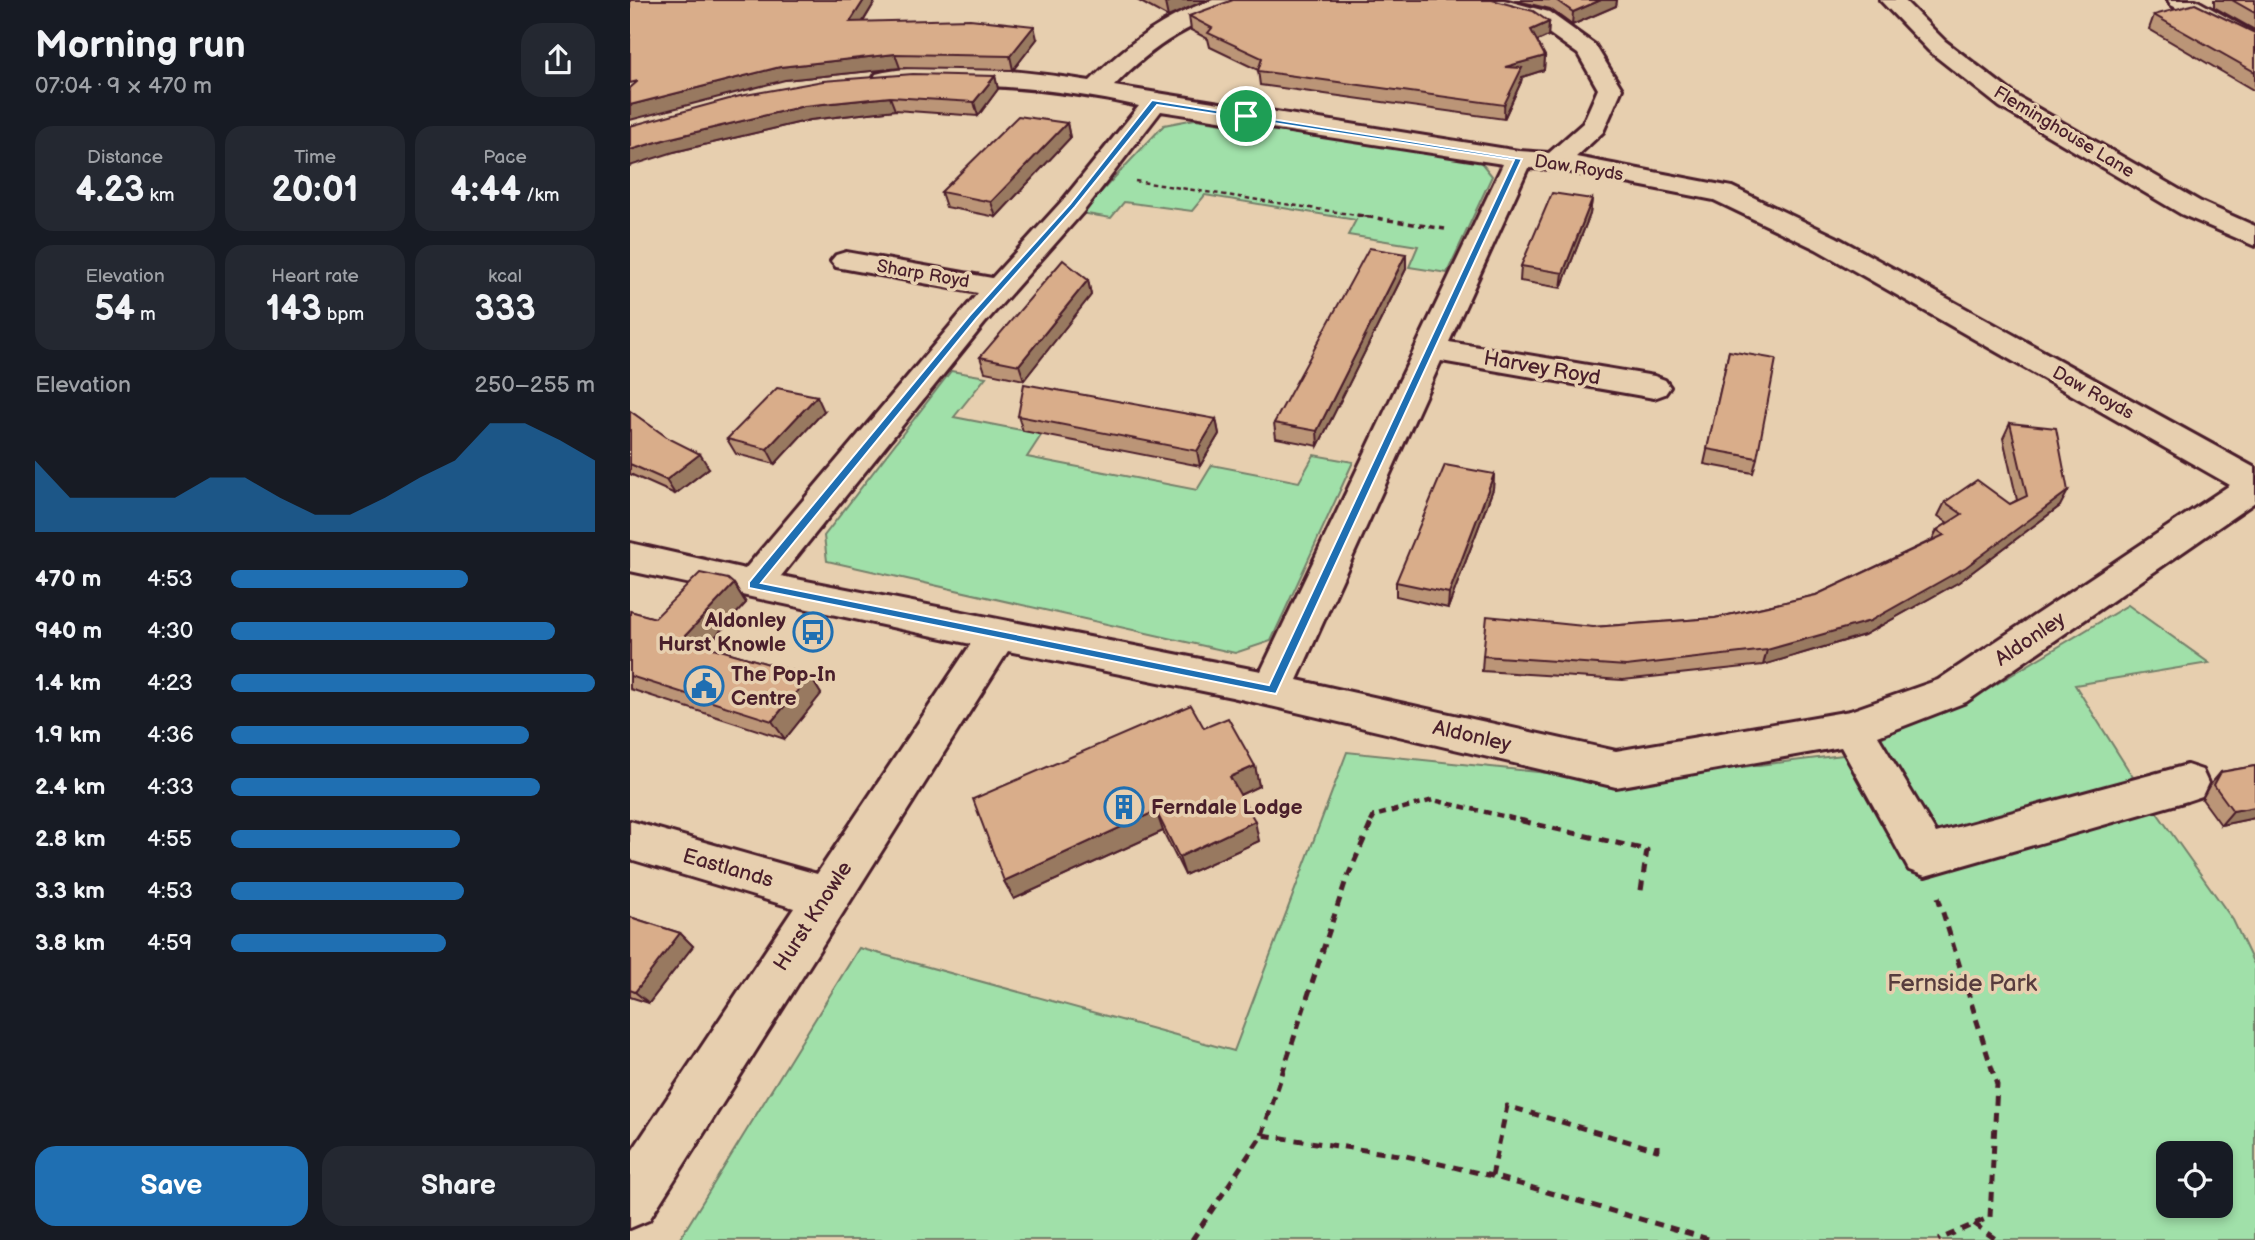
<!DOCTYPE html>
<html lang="en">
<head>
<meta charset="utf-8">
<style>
  :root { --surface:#171b24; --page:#242831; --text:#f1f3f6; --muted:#9ea1a6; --accent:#1f6fb2 }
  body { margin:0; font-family:"Balsamiq Sans",sans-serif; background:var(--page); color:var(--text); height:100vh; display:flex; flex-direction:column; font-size:26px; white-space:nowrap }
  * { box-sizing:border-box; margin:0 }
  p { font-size:23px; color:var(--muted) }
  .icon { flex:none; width:38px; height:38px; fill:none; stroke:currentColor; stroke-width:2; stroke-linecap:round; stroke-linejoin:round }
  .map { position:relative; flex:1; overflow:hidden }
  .details { display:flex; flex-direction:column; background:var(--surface); width:630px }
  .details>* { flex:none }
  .fabs { position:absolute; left:1526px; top:1141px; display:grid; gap:14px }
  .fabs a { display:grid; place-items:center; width:77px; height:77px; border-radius:14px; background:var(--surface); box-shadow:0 4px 10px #0003; font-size:35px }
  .pin { position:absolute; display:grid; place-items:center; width:60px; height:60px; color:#fff; margin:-30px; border:4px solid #fff; border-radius:50%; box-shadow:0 2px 7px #0007 }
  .round { display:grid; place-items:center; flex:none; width:74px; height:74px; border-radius:21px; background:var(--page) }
  .head { display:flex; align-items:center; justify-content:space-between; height:119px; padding:0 35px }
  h1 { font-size:38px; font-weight:700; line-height:52px }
  .metrics { display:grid; grid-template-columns:repeat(3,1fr); gap:10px; height:119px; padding:7px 35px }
  .metrics div { display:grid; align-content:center; border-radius:18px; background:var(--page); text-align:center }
  .metrics b { font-size:35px; font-weight:700 }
  .metrics small { font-size:19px; font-weight:400 }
  .metrics p { font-size:19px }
  .chart { height:196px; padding:14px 35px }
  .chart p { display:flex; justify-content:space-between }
  .chart svg { width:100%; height:126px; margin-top:7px; fill:var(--accent); opacity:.7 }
  .primary-button { display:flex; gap:14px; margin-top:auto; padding:14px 35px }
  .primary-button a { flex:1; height:80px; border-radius:21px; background:var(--accent); color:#fff; font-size:28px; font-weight:700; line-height:80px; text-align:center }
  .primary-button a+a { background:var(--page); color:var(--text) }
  ul { padding:0 35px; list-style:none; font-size:23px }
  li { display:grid; grid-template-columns:112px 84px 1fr; align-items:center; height:52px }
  li i { height:18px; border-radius:9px; background:var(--accent) }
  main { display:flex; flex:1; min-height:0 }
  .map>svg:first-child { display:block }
</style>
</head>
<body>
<main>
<section class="details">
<div class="head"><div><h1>Morning run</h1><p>07:04 · 9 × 470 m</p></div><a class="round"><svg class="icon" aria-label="share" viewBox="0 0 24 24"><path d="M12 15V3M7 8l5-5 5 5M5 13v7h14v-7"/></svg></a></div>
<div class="metrics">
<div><p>Distance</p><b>4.23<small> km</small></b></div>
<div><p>Time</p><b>20:01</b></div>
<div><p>Pace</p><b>4:44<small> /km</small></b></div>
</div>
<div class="metrics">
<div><p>Elevation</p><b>54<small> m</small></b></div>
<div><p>Heart rate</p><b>143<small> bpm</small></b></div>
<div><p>kcal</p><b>333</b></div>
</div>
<div class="chart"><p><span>Elevation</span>250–255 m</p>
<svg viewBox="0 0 160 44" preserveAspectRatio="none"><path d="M0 44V19L10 32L20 32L30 32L40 32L50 25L60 25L70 32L80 38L90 38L100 32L110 25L120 19L130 6L140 6L150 12L160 19V44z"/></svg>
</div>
<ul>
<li><b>470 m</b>4:53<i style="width:65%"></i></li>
<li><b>940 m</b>4:30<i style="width:89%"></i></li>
<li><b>1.4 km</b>4:23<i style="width:100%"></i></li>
<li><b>1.9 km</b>4:36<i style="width:82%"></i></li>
<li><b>2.4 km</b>4:33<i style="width:85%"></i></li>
<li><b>2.8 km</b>4:55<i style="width:63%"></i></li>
<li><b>3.3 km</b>4:53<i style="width:64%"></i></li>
<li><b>3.8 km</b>4:59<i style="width:59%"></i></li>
</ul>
<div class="primary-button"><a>Save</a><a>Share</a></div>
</section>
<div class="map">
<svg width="1625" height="1240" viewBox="0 0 1625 1240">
  <rect width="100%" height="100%" fill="#e7cfaf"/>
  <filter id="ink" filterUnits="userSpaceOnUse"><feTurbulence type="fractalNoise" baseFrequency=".0143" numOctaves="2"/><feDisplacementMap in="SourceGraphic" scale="14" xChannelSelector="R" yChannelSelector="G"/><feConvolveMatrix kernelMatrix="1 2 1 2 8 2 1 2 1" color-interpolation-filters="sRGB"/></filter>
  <g filter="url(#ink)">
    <g fill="#a0e0a9" stroke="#75806a" stroke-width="2" fill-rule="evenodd">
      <path d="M565,119L849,160L862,176L817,273L779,267L788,246L718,235L726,220L575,195L562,211L494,202L481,218L451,213L534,125Z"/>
      <path d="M321,371L356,377L324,417L412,434L397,457L567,490L582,465L669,482L684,455L723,462L641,641L605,653L197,561L194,536Z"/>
      <path d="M1498,605L1579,663L1445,685L1513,793L1603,920L1625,966V1240H49L229,948L604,1051L717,752L995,781L1213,755L1358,689ZM1538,1153H1591V1206H1538Z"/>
    </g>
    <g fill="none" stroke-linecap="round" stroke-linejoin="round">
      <g stroke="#4a1f2b" stroke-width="6">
        <g id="minor">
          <path d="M583,0H623L620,5C565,19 523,45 484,86L889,151L919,153L953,123L968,89L948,54L903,22L840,5L837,0H874L919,12L965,45L992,89L973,132L946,157L1102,187L1206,237L1625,468V502L1336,702L1248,736L1306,833L1557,765L1572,770L1578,783L1572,796L1557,801L1295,876L1279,870L1211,747L986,787L602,697L378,651L19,1220L0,1228V1154L164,908L0,859V821L187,874L341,644L0,571V543L115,569L348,293L206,267L201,261L206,255L216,252L362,278L433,200L509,106C425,87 341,82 255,86L246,84L243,79L246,74C302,60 403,72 460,81C496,45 534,16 583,0ZM531,111L873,164L631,671L151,576L354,324L453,212ZM898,168L925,169L1084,200L1186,249L1600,485L1308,680L1220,711L986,751L667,680L811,361L1024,398L1035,394L1040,387L1035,380L1024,376L819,342Z"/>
          <path d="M1250,0H1274L1315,41L1388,97L1571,202L1625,226V246L1551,214L1370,107L1299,51Z"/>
          <path d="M1538,0H1566L1625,33V50L1541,5Z"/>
        </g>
      </g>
      <path stroke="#4a1f2b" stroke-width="2.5" stroke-dasharray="4.5 3.5" stroke-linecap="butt" d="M505,181L739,217"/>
      <path stroke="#4a1f2b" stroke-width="3.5" stroke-dasharray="6 4.5" stroke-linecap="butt" d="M727,215L815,229"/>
      <path stroke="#4a1f2b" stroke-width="4.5" stroke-dasharray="7 5" stroke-linecap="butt" d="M741,822L744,816L803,800L899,822"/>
      <g stroke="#4a1f2b" stroke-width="5" stroke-dasharray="9 7" stroke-linecap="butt">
        <path d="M892,821L1017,850L1011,891"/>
        <path d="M1308,897L1367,1085L1360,1217L1308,1240"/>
        <path d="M632,1135L715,883L742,821"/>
        <path d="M862,1176L877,1106L1027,1150V1142"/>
        <path d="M1344,1224L1367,1240"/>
        <path d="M562,1240L632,1135L776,1156L862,1176L1082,1240"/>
      </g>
      <use href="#minor" fill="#e7cfaf" fill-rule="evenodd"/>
    </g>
    <g fill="#bb9577" stroke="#4a1f2b" stroke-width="2">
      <path d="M0,0H246L233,22L407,39L383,70L270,68L155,80Z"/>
      <path d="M507,0H576L538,17Z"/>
      <path d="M884,0H987L986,6L942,25L920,9Z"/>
      <path d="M1584,0H1625V30L1584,7Z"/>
      <path d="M1524,15L1625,33V91L1519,29Z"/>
      <path d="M559,16L919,22L918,36L907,41L915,56L914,70L892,77L891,82L874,119L630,85L628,70L580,47L578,39L561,30Z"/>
      <path d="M365,76L368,89L348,116L265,110L180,120L44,152L0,126Z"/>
      <path d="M437,123L440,138L366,217L316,207L311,192Z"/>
      <path d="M962,199L960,214L931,288L890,281L891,266Z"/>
      <path d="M776,269L688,446L646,438L644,423Z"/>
      <path d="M458,280L461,295L394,380L355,372L350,357Z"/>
      <path d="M1099,351L1127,458L1123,473L1074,464Z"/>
      <path d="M0,411L79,468L45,494L0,474Z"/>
      <path d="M194,411L145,464L106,454L97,439Z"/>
      <path d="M388,416L586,419L589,434L570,466L393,431Z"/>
      <path d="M1380,423L1430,506L1329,582L1234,635L1133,665L993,680L852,671L853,656L963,627L1085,618L1186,595L1302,540L1307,530L1318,523L1308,516L1315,502L1380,504L1387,500L1373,438Z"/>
      <path d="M864,474L863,489L818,608L766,596V582Z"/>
      <path d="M104,584L116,603L76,646L180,676L191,694L155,739L0,689V611L25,618Z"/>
      <path d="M574,728L625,766L629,786L610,795L629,841L555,875L533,831L384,899L374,881Z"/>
      <path d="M1625,766V818L1591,825L1572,799L1579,786L1591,772Z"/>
      <path d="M0,917L50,933L63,946L19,1003L0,997Z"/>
    </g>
    <g fill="#987961" stroke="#4a1f2b" stroke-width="2">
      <path d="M234,0H246L224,36L220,22Z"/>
      <path d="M543,0H576L538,17L535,3Z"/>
      <path d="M971,0H987L986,6L942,25L943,12Z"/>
      <path d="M919,22L918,36L901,44V30Z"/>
      <path d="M404,26L407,39L383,70L380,56Z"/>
      <path d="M265,54L270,68L155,80L0,120V105L150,67Z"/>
      <path d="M915,56L914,70L892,77L891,82L874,119L875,67Z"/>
      <path d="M365,76L368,89L348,116L344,102Z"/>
      <path d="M260,97L265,110L180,120L44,152L0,166V150L37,139L174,106Z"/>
      <path d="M437,123L440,138L366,217L361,202Z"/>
      <path d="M962,199L960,214L931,288L933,273Z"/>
      <path d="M776,254V269L688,446L687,431Z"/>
      <path d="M458,280L461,295L394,380L389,365Z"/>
      <path d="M187,396L194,411L145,464L137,449Z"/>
      <path d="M586,419L589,434L570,466L567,451Z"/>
      <path d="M70,454L79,468L45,494L36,480Z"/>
      <path d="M864,474L863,489L818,608L819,593Z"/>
      <path d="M1438,491L1430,506L1329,582L1234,635L1133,665L1137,650Z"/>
      <path d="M104,584L116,603L66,658L52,639Z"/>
      <path d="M180,676L191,694L155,739L142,721Z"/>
      <path d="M625,766L629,786L605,797L600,777Z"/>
      <path d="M1625,807V818L1591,825L1603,811Z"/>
      <path d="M526,811L533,831L384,899L374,881Z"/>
      <path d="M625,821L629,841L555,875L549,857Z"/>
      <path d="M50,933L63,946L19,1003L5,992Z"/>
    </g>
    <g fill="#d9ad8a" stroke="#4a1f2b" stroke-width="2">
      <path d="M0,0H234L220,22L340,19L404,26L380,56L265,54L150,67L0,105V88L8,81L0,83Z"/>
      <path d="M529,0H543L535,3Z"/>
      <path d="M603,0H862L903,11L919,22L901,30L915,56L875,67L892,68L874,105L628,71L632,58L578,33L582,28L559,16Z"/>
      <path d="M926,0H971L943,12Z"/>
      <path d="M1602,0H1625V13Z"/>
      <path d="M1565,4L1625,33V72L1524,15Z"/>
      <path d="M283,74L365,76L344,102L260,97L174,106L37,139L0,150V126L110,96L193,81Z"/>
      <path d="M388,116L437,123L361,202L311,192Z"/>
      <path d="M922,193L962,199L933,273L891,266Z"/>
      <path d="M739,248L776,254L687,431L644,423Z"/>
      <path d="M433,260L458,280L389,365L350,357Z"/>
      <path d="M1099,351L1146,359L1127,458L1077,449Z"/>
      <path d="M394,384L586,419L567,451L388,416Z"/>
      <path d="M147,388L187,396L137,449L97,439Z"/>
      <path d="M0,411L38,438L70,454L36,480L0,464Z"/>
      <path d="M1380,423L1426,428L1438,491L1336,567L1240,621L1137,650L996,666L853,656L857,616L963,627L1085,618L1186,595L1314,535L1307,530L1332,514L1315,502L1347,480L1380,504L1397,496Z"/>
      <path d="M815,465L864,474L819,593L766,582Z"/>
      <path d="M70,573L98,579L104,584L52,639L180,676L142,721L0,676V611L25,618Z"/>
      <path d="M561,705L574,728L598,718L625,766L600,777L625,821L549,857L526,811L374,881L343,799Z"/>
      <path d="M1625,766V807L1603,811L1584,785L1591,772Z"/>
      <path d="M0,917L50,933L5,992L0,990Z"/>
    </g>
  </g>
  <path fill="#1f6fb2" stroke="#fff" stroke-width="2" fill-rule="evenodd" d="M522,100L892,159L646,694L119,588V582L340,315L440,204ZM527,105L884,160L639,685L131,583L346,319L445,207Z"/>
  <defs>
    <g id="bus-ring" transform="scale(2.0125)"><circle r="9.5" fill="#e7cfaf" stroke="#1f6fb2" stroke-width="1.5"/><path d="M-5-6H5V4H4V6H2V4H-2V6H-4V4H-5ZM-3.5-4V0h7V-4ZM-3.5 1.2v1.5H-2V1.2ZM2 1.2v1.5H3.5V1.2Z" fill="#1f6fb2"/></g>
    <g id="civic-ring" transform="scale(2.0125)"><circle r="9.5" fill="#e7cfaf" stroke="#1f6fb2" stroke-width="1.5"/><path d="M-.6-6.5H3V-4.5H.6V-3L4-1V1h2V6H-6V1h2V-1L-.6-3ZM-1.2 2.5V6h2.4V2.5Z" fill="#1f6fb2"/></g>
    <g id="building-ring" transform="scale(2.0125)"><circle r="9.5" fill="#e7cfaf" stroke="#1f6fb2" stroke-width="1.5"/><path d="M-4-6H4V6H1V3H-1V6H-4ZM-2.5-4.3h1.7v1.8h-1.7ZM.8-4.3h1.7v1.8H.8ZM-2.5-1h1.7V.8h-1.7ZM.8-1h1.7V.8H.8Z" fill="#1f6fb2"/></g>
  </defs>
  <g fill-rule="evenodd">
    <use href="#bus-ring" x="183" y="632"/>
    <use href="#civic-ring" x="74" y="686"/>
    <use href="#building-ring" x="494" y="807"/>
  </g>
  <g text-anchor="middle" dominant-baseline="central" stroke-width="7" stroke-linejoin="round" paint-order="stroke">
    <g font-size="18" fill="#4a1f2b" stroke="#e7cfaf">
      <text transform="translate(1434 132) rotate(31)">Fleminghouse Lane</text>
      <text transform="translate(949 168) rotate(9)">Daw Royds</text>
      <text transform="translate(293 274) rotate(10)">Sharp Royd</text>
      <text transform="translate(1463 393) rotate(29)">Daw Royds</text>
    </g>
    <g font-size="21" fill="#4a1f2b" stroke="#e7cfaf">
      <text transform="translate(912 368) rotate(10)">Harvey Royd</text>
      <text transform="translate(1400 639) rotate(-34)">Aldonley</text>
      <text transform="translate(842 736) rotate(13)">Aldonley</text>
      <text transform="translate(98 868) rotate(16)">Eastlands</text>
      <text transform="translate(183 916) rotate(-57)">Hurst Knowle</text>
    </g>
    <g font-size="21" font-weight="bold" fill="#4a1f2b" stroke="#e7cfaf" text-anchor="start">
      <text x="156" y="620" text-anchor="end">Aldonley<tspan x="156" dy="24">Hurst Knowle</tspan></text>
      <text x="101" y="674">The Pop-In<tspan x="101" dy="24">Centre</tspan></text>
      <text x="521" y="807">Ferndale Lodge</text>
    </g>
    <g font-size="24" fill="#573c3e" stroke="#e7cfaf">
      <text x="1332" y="983">Fernside Park</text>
    </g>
  </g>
</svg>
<div class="fabs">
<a><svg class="icon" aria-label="locate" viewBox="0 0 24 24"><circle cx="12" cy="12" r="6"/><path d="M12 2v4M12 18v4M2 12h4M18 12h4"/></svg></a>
</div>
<div class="pin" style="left:616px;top:116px;background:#1e9e55"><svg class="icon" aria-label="arrive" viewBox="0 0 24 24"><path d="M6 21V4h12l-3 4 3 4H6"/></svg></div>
</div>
</main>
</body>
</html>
